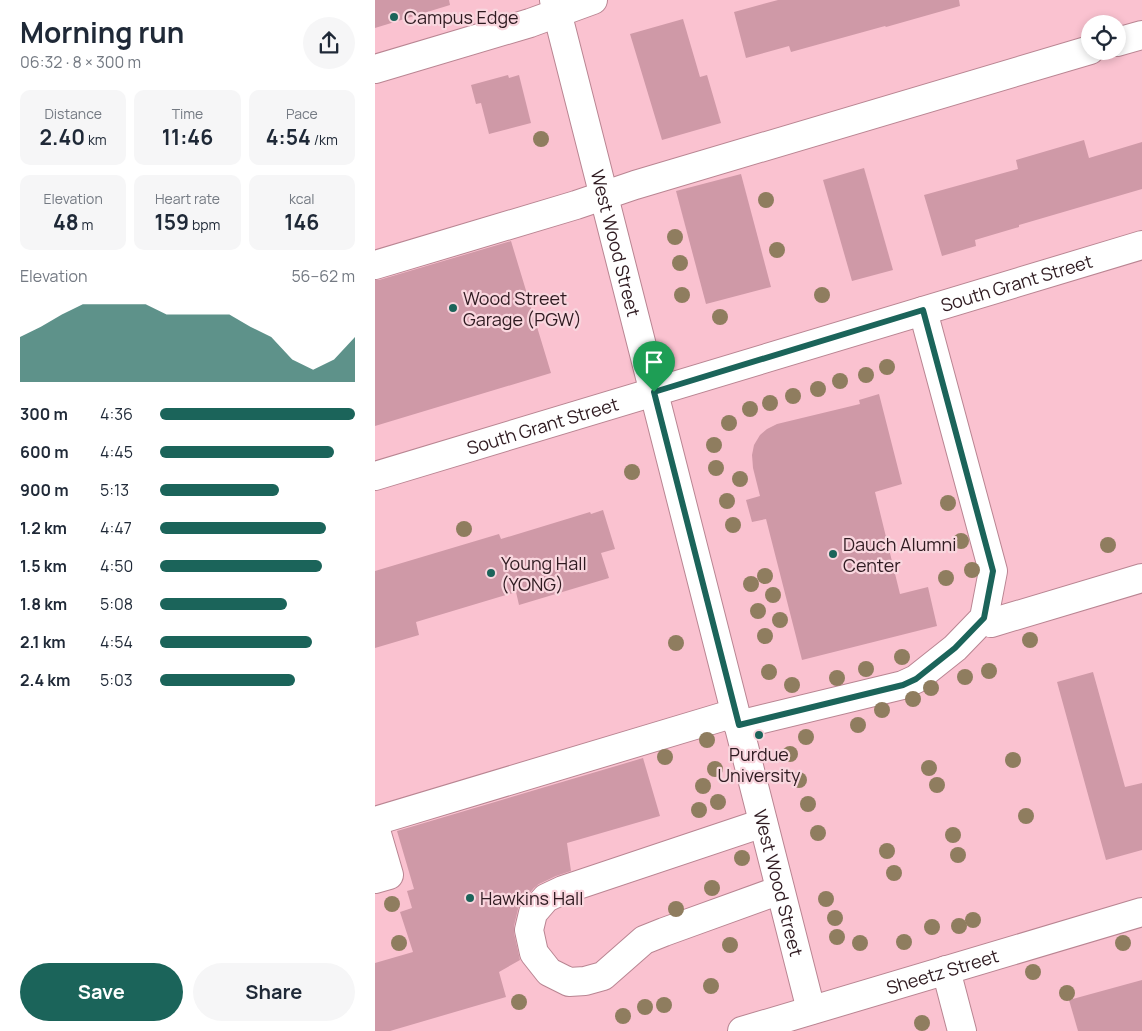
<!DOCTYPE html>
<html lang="en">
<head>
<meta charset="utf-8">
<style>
  :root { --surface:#fff; --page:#f6f6f7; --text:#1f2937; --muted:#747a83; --accent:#1b645a }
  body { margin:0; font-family:Manrope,sans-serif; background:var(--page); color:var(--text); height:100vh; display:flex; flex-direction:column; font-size:19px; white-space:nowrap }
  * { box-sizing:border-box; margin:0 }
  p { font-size:16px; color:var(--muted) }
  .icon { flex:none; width:28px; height:28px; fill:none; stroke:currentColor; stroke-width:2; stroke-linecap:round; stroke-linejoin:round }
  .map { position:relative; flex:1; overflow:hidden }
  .panel { display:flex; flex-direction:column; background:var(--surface); width:375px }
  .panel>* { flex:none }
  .controls { position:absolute; left:706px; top:15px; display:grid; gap:10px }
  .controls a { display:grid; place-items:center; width:45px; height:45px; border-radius:50%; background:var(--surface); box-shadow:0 2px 8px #0003; font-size:25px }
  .pin { position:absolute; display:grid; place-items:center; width:42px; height:42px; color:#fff; margin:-51px -21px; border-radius:50% 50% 50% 0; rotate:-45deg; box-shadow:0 0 5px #0007 }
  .pin .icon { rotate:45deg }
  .round { display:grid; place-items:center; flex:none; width:52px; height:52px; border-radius:26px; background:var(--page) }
  .summary { display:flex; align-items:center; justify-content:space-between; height:85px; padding:0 20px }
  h1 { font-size:28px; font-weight:700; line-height:38px }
  .figures { display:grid; grid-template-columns:repeat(3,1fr); gap:8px; height:85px; padding:5px 20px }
  .figures div { display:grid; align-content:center; border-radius:10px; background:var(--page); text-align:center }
  .figures b { font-size:21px; font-weight:700 }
  .figures small { font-size:14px; font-weight:400 }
  .figures p { font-size:14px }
  .chart { height:140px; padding:10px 20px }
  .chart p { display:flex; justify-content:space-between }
  .chart svg { width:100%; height:90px; margin-top:5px; fill:var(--accent); opacity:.7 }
  .primary-button { display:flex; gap:10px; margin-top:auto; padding:10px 20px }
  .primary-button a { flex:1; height:58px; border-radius:30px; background:var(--accent); color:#fff; font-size:20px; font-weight:700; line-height:58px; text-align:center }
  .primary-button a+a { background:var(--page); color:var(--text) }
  ul { padding:0 20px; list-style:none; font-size:16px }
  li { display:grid; grid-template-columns:80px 60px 1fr; align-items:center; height:38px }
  li i { height:12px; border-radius:6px; background:var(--accent) }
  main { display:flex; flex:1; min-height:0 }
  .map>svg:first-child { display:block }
</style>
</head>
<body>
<main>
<section class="panel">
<div class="summary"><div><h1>Morning run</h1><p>06:32 · 8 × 300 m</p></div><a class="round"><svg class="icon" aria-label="share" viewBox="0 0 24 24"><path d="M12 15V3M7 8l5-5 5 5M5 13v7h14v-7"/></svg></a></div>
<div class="figures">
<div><p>Distance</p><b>2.40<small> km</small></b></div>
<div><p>Time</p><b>11:46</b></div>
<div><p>Pace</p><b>4:54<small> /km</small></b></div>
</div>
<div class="figures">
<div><p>Elevation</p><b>48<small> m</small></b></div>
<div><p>Heart rate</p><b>159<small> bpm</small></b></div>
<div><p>kcal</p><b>146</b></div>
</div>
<div class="chart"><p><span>Elevation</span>56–62 m</p>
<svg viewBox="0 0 160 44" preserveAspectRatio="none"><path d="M0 44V22L10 17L20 11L30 6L40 6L50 6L60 6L70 11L80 11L90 11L100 11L110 17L120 22L130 33L140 38L150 33L160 22V44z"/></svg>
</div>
<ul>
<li><b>300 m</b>4:36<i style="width:100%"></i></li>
<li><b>600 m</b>4:45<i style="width:89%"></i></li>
<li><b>900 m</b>5:13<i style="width:61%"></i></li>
<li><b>1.2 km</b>4:47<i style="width:85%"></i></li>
<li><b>1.5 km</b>4:50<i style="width:83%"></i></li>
<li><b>1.8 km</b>5:08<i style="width:65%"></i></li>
<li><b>2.1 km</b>4:54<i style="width:78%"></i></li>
<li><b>2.4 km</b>5:03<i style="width:69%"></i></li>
</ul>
<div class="primary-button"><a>Save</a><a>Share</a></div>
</section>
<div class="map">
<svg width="767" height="1031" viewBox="0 0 767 1031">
  <rect width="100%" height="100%" fill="#fac2d0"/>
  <g fill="#cf99a7">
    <path d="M0,0H74L75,5L0,28Z"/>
    <path d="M403,0H584L585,6L511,27L510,26L416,52L414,46L371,58L359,12Z"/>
    <path d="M308,19L325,77L332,75L346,123L287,140L255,34Z"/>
    <path d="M133,75L134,78L144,75L156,123L114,134L106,103L101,104L96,85Z"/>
    <path d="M709,140L714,158L767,142V189L644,225V227L600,240L601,246L567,256L549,195L643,169L641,160Z"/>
    <path d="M489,168L518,270L477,281L448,180Z"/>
    <path d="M366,174L396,287L331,304L301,191Z"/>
    <path d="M136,241L176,373L0,426V280H4Z"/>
    <path d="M504,394L527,484L500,492L525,594L553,587L562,626L427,660L391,519L377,522L371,500L385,496L378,468L377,455L379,445L385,435L392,429L402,424L485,404L484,400Z"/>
    <path d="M228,510L240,549L226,553L234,578L144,605L141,592L41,622L44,635L0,648V571L124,534L126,539L215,512L216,514Z"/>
    <path d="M718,672L750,787L767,783V850L731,860L682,682Z"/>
    <path d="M268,758L285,816L192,843L196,871L181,876L164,884L159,888L146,903L143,909L139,926V933L145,960L124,972L131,997L15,1031H0V963L38,952L25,912L37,908L32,891L39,889L22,831Z"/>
    <path d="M767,980V1031H703L694,1000Z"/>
  </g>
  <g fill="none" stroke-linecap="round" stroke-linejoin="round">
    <g stroke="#b98592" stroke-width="30">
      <g id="minor">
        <path id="s1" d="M179,0L436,1010"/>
        <path d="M742,42L767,35"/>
        <path d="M0,69L155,23L218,0"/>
        <path d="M0,265L201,205L260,185L715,50"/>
        <path id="s2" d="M0,476L767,245"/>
        <path d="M609,618L616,623L767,578"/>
        <path d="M363,725L528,685L541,679L580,648L609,618L618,571L548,311"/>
        <path d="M0,821L360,713"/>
        <path d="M388,823L188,890L171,898L158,913L154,930L159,953L174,972L194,982L210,981L228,976L269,940L289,932L405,890"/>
        <path d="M0,827L14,875L0,879"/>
        <path d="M571,970L587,1031"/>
        <path id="s3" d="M367,1031L767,912"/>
      </g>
    </g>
    <use href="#minor" stroke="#fff" stroke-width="28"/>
  </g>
  <g fill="#8f7d5f">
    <circle cx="166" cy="139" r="8"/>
    <circle cx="391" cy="200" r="8"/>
    <circle cx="300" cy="237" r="8"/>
    <circle cx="402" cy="250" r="8"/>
    <circle cx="305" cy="263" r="8"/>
    <circle cx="307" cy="295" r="8"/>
    <circle cx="447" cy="295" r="8"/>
    <circle cx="345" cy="317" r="8"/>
    <circle cx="512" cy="367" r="8"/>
    <circle cx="491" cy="375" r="8"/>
    <circle cx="465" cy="381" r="8"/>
    <circle cx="443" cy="389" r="8"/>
    <circle cx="418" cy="396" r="8"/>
    <circle cx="395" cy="403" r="8"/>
    <circle cx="375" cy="409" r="8"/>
    <circle cx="354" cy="423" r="8"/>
    <circle cx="339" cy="445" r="8"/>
    <circle cx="341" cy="468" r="8"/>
    <circle cx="257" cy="472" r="8"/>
    <circle cx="365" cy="479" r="8"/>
    <circle cx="352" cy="501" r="8"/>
    <circle cx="573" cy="503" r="8"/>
    <circle cx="358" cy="525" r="8"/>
    <circle cx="89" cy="529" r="8"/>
    <circle cx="586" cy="541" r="8"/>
    <circle cx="733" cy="545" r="8"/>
    <circle cx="597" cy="570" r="8"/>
    <circle cx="390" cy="576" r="8"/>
    <circle cx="571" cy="578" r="8"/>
    <circle cx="376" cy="584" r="8"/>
    <circle cx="398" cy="595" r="8"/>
    <circle cx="383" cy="611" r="8"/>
    <circle cx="405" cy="620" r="8"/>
    <circle cx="390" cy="636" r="8"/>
    <circle cx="655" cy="640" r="8"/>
    <circle cx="301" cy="643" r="8"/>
    <circle cx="527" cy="657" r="8"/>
    <circle cx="491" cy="669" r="8"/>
    <circle cx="614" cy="671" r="8"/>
    <circle cx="394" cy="672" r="8"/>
    <circle cx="590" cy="677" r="8"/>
    <circle cx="462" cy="678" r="8"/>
    <circle cx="417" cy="685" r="8"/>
    <circle cx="556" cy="688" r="8"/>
    <circle cx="538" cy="699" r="8"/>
    <circle cx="507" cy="710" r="8"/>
    <circle cx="483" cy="725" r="8"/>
    <circle cx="431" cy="737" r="8"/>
    <circle cx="332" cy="740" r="8"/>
    <circle cx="415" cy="754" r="8"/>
    <circle cx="290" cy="757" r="8"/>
    <circle cx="638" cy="760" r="8"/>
    <circle cx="554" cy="768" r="8"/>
    <circle cx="340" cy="769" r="8"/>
    <circle cx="424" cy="780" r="8"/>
    <circle cx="562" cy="785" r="8"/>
    <circle cx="328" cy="786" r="8"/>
    <circle cx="343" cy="802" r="8"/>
    <circle cx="433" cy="804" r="8"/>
    <circle cx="324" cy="810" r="8"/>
    <circle cx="651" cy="816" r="8"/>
    <circle cx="443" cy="833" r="8"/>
    <circle cx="578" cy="835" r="8"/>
    <circle cx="512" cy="851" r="8"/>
    <circle cx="583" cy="855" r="8"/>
    <circle cx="367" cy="858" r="8"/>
    <circle cx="519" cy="873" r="8"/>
    <circle cx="337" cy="888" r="8"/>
    <circle cx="451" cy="899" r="8"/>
    <circle cx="17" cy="904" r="8"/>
    <circle cx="301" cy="909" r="8"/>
    <circle cx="460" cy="918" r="8"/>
    <circle cx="598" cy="920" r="8"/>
    <circle cx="584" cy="926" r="8"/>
    <circle cx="557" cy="927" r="8"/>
    <circle cx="462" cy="937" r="8"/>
    <circle cx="529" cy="942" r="8"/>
    <circle cx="24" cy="943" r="8"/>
    <circle cx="485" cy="943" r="8"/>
    <circle cx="748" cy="943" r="8"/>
    <circle cx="355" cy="945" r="8"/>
    <circle cx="658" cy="972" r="8"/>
    <circle cx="336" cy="986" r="8"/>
    <circle cx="692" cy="993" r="8"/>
    <circle cx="144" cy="1002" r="8"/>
    <circle cx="289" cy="1005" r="8"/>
    <circle cx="270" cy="1007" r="8"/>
    <circle cx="248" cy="1016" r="8"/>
    <circle cx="547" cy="1023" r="8"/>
  </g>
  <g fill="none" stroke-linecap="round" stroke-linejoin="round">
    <g stroke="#fff" stroke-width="10">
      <path id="route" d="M548,310L618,571L609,618L580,648L541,679L528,685L364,725L279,392Z"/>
    </g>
    <use href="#route" stroke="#1b645a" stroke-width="6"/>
  </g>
  <g fill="#1b645a" stroke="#f9d6de" stroke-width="2">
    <circle cx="19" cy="17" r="5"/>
    <circle cx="78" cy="308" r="5"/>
    <circle cx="458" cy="554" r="5"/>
    <circle cx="116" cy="573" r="5"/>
    <circle cx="384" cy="735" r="5"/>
    <circle cx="95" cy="898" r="5"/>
  </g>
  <g text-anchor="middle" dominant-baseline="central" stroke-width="4.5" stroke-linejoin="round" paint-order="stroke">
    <g font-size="18" fill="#2f1b21" stroke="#f9d6de" text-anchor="start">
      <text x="29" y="17">Campus Edge</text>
      <text x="88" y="298">Wood Street<tspan x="88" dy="21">Garage (PGW)</tspan></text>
      <text x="468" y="544">Dauch Alumni<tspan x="468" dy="21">Center</tspan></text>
      <text x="126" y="563">Young Hall<tspan x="126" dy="21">(YONG)</tspan></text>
      <text x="384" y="754" text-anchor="middle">Purdue<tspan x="384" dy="21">University</tspan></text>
      <text x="105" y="898">Hawkins Hall</text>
    </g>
    <g font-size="18" fill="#2f1b21" stroke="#f9d6de">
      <text stroke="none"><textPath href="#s1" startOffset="251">West Wood Street</textPath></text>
      <text stroke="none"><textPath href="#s2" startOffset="670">South Grant Street</textPath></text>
      <text stroke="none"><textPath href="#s2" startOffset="175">South Grant Street</textPath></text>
      <text stroke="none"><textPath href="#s1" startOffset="911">West Wood Street</textPath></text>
      <text stroke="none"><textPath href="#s3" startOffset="209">Sheetz Street</textPath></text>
    </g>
  </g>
</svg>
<div class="controls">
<a><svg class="icon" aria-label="locate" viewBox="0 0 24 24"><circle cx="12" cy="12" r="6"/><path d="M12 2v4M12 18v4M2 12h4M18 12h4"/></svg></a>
</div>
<div class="pin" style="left:279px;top:392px;background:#1e9e55"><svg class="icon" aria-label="arrive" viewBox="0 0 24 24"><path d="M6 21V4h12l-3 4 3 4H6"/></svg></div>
</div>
</main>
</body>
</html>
